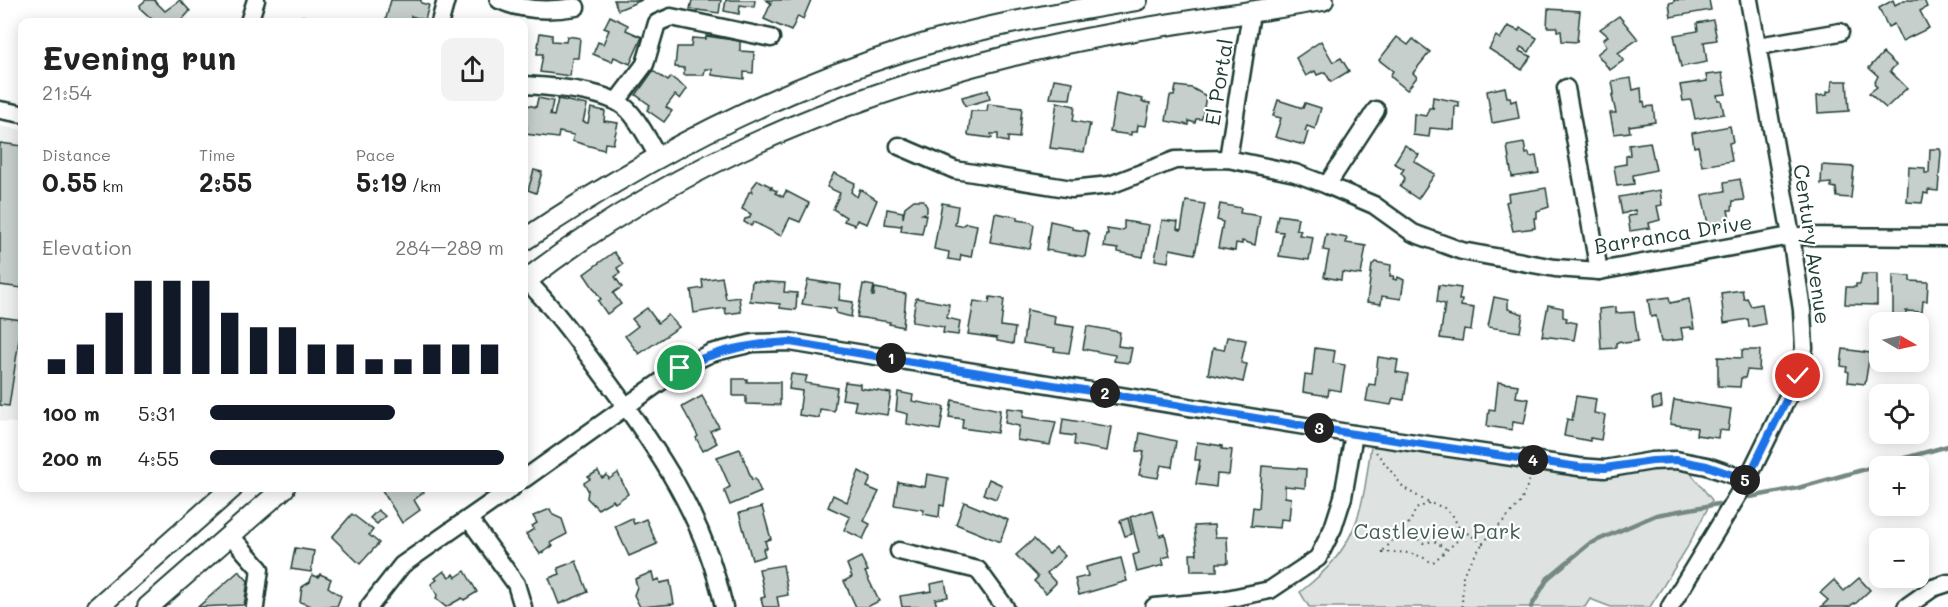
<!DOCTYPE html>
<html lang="en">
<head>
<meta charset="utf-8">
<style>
  :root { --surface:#fff; --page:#f2f2f2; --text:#222; --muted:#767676; --accent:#111827 }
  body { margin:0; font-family:Mali,sans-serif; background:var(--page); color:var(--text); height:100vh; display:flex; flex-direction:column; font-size:22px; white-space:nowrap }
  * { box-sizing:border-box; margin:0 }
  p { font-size:20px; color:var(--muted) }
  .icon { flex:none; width:33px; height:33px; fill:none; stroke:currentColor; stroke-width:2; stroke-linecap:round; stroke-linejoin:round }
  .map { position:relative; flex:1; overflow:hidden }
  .details { position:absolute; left:18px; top:18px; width:510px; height:474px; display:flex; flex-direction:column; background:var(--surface); border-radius:12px; box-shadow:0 3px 15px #0003 }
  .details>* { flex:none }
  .needle { width:39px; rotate:99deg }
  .tools { position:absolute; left:1869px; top:312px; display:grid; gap:12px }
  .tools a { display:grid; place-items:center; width:60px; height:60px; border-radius:12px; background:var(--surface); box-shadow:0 3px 15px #0003; font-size:30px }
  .pin { position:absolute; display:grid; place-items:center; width:51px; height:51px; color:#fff; margin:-26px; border:3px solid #fff; border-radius:50%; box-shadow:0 2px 6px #0007 }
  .km { position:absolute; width:30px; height:30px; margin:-15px; border-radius:50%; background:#222; color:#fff; font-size:16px; line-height:30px; text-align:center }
  .round { display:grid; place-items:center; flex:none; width:63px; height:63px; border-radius:12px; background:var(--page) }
  .headline { display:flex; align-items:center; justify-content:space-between; height:102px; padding:0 24px }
  h1 { font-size:33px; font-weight:700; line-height:45px }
  .figures { display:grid; grid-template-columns:repeat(3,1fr); gap:9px; height:102px; padding:6px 24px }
  .figures div { display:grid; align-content:center }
  .figures b { font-size:26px; font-weight:700 }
  .figures small { font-size:16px; font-weight:400 }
  .figures p { font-size:16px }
  .chart { height:168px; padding:12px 24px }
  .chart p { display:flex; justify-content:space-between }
  .chart svg { width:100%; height:108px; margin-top:6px; stroke:var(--accent); stroke-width:6 }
  ul { padding:0 24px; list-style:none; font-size:20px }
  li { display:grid; grid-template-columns:96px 72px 1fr; align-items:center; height:45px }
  li i { height:15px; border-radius:8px; background:var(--accent) }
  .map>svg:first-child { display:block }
</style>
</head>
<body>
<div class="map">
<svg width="1948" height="607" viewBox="0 0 1948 607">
  <rect width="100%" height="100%" fill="#fff"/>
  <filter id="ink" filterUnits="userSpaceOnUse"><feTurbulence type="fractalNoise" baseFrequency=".0167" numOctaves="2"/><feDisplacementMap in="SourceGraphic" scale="12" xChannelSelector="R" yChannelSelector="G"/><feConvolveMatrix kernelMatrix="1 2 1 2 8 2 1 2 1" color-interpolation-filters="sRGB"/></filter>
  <g filter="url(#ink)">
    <path fill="#eef1f0" d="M0,126L22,130V424L0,421Z"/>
    <path fill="#dee3e2" stroke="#7e908b" stroke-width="1.5" d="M1371,445L1655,468L1686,467L1712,500L1687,548L1650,607H1611L1590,599L1585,607H1309L1300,592C1358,547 1362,514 1371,445Z"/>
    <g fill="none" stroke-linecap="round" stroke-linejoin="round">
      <g stroke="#758883" stroke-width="4.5">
        <path d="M1750,497L1798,488L1948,446"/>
        <path d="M1531,607L1548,578L1589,544L1656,515L1718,504"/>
      </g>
    </g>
    <g fill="#c7cfcc" stroke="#1f3d34" stroke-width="1.5">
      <path d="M146,0H154L165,11L180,0L190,11L180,22H155L141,9L140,5Z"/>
      <path d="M391,0H421V3L429,5L425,20L411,16L410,20L418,22H385Z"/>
      <path d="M614,0H642L618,10Z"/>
      <path d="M692,0H721L719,13L690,9Z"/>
      <path d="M726,0H755L754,7L740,5L739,14L724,11Z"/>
      <path d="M811,0L803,19L798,16L791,31L764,19L771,3L766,0Z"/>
      <path d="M1674,0H1709L1711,10L1671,17L1669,3L1674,2Z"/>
      <path d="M1893,0L1895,5L1904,0H1924L1927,7L1920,11L1929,28L1902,41L1894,24L1888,27L1879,8Z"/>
      <path d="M1548,9L1580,11L1577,42L1562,41L1561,31H1557V27H1547Z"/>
      <path d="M302,16L312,18L316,22H293Z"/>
      <path d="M610,16L628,25L626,30L642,37L630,64L614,57L612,62L593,54L598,42L603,44L609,30L604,28Z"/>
      <path d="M1619,16L1638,39L1618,53L1624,60L1610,70L1597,54L1607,46L1603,40L1608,36L1600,29Z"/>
      <path d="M1713,20L1717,40L1704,42L1707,62L1681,67L1674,35L1698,31L1697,23Z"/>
      <path d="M1508,26L1519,31L1521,28L1537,38L1529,52L1521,47L1519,51L1531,56L1522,70L1489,49L1496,36L1500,39Z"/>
      <path d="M540,33L552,35V41L566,42L567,36L580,38L578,58H572L570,76L540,72L543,54H537Z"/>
      <path d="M706,36L740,41V51L754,52L753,73L744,72V79L712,75V69H705L704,75H684V68L675,67L677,47H691L692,38L706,39Z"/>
      <path d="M1397,37L1408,45L1413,39L1430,52L1413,73L1417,77L1407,90L1390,76L1393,71L1379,60Z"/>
      <path d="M1321,41L1333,62L1341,58L1349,71L1331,82L1325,72L1317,75L1315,71L1306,76L1296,58Z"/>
      <path d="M1883,53L1896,65L1890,71L1907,88L1886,108L1869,93L1877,87L1874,84L1878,76L1869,68Z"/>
      <path d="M653,71L668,81L671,77L687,89L680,99L675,95L666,107L672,111L664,122L647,110L650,105L636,95Z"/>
      <path d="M1722,73L1726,94L1717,95L1718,100H1721L1724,114L1695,119L1691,100L1683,101L1680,85L1707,81L1706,75Z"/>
      <path d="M1631,78L1633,90L1641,88L1642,102L1644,101L1645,107L1653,106L1655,122L1629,126L1630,132L1614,134L1610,113H1616L1612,96L1614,93L1612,81Z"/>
      <path d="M1054,79L1073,82L1070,99L1050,98Z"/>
      <path d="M1832,81H1847L1849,111L1818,113L1817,96L1827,95V92L1831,91Z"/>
      <path d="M1176,86L1192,88L1206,96L1202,119H1196L1195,123L1189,121V125L1166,121L1170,96H1174Z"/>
      <path d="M1505,87L1507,97H1510L1511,102L1516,100L1519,118L1492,123L1487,91Z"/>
      <path d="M988,90L990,99L965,106L962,97Z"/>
      <path d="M1116,93L1143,99L1142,102L1150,103L1146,126L1138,125L1137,132H1131V135L1110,132Z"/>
      <path d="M1433,97L1459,102V107L1455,106L1454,130L1430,128L1429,137L1413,135L1414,114L1426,116L1429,108H1434L1432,107Z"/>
      <path d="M538,98L553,101L550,115L554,116L558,99L587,105L583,122L588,123L591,108L605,111L604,121L618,123L613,144L605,143L604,150L572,141L574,135L559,132L558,138L525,134L527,127L524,126V104L536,107Z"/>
      <path d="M1278,100L1303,108L1305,103L1321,108L1315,129L1307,126L1305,131L1308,132L1304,145L1275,137L1281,118L1273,116Z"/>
      <path d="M1057,102L1075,106L1073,121L1090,124L1084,152L1050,148Z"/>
      <path d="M988,104L1022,108L1019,138L1008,137V142L998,140V134H991L992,138L968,135L971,111H987Z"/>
      <path d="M1730,126L1733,142L1729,143L1732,161L1702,166L1698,146L1694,147L1692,133Z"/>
      <path d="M1650,142L1656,170L1633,175L1634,184L1617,186L1614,166L1626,164V156L1630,155L1629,145Z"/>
      <path d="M0,143L22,146V288L0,285Z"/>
      <path d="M1524,143L1526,154L1529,153L1530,157L1536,156L1539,173L1512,177L1507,146Z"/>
      <path d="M1405,145L1419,155L1414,161L1435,174L1418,199L1400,187L1405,178L1401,173L1404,169L1394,163Z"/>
      <path d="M1930,149H1940L1941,152L1938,191L1928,190V194L1924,193L1922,203L1907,202L1909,167L1925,168V173H1929Z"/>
      <path d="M1822,165L1854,167L1851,198L1837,197L1836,188L1831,187V183L1821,184Z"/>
      <path d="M534,170L542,172L536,193L528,190Z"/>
      <path d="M834,173L855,183L851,192L857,197L860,189L877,200L867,224L857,220L855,225L844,221L846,217L833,209L840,193L827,187Z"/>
      <path d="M1740,179L1744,200L1733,201L1732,210H1728L1730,220L1708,224L1702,195L1725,191L1724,182Z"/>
      <path d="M758,180L772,187L770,188L777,191L775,193L783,197L786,191L809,203L800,222L790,218L781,236L754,222L751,226L744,222L745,219L749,218L751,214L742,209L749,192H752L751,189Z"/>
      <path d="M1546,188L1549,207L1537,211V218H1534L1535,228L1513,231L1506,202L1509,201L1508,194Z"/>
      <path d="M1660,190L1662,205L1657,206L1660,220L1649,223L1650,228L1630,231L1628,216L1636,215L1635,210L1622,214L1619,197Z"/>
      <path d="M914,200H923L927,207V212L922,214L926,215L922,234L901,231L902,224L901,226L885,224L887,209L903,212V218L905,207Z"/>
      <path d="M1186,201L1205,204L1195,254L1170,249L1168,262L1155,260L1162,220L1178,222L1177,229L1181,230Z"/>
      <path d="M942,203L958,206L955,225L961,226L966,223L977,225L971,257L961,255L960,261L948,259L949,252L934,249Z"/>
      <path d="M1220,204L1241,208L1240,213L1260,216L1255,245L1242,241V244L1236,243L1235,251L1218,248L1223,222L1217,220Z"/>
      <path d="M995,213L1017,217V220L1031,222L1034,225L1030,249L990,242Z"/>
      <path d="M1278,215L1298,218L1296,229L1301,230L1299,235L1313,237L1309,260L1279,256L1283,232L1275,231Z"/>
      <path d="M1050,221L1072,226V229L1086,231L1089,234L1085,257L1046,250Z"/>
      <path d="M1124,221L1149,225L1143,257L1118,252V249L1104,247L1106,234H1108L1107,229L1120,231L1124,229Z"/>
      <path d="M1326,234L1347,238L1346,243L1366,246L1361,275L1342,272L1341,280L1324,277L1329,251L1323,250Z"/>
      <path d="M614,252L623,264L617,268L620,273L615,277L622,287L613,293L621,304L607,314L598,301L601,299L584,274Z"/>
      <path d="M1375,262L1391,265L1390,276H1394L1393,279L1397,280L1398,277L1404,280L1401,299L1382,296L1381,304L1367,302L1372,265Z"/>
      <path d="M1862,274H1877V305L1845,304L1846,287H1856V284H1860Z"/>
      <path d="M1893,275L1910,276V281L1928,282L1927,301H1923L1922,312L1906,311V316L1893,315Z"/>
      <path d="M722,277L726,299L739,297L741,312L726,314L725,308L694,313L691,290L703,288L702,280Z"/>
      <path d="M808,280L841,285L839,300L853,302L851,317L836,313V309L802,304Z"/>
      <path d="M752,281L785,283L784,292L797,293L796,310L780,308V304L750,301Z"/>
      <path d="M863,284L874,286L872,296H874L875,288L906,294L903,327L889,324L890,322L857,317Z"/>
      <path d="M1439,285L1461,288L1459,300H1462L1461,306L1474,308L1471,330L1464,329L1462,341L1440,338L1445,304L1437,302Z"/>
      <path d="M1742,290L1744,299L1747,298L1751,306L1762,304L1765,324L1749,327L1748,319L1724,323L1721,293Z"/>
      <path d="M990,297L1004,299L1001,326L1015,328L1013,344L997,341V338L968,334L974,301L989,303Z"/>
      <path d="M1494,297L1508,300V309L1523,314L1520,332L1488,327Z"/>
      <path d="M1669,297L1670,303L1689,299L1694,329H1691V327L1681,328L1683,339L1661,342L1656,316L1651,317L1648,300Z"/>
      <path d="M916,298L949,304L947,318L960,321L958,335L943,333L944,327L912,322Z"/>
      <path d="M1548,305L1563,308V317L1567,318L1566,321L1577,323L1574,340L1542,336Z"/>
      <path d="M1616,307V313L1634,312L1638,341L1625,343L1620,341L1616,343V348L1601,349L1599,309Z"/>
      <path d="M647,308L658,323L668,315L679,327L639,354L625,336L638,326L632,319Z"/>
      <path d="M1027,310L1055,316L1054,324L1074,327L1069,353L1054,351L1055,348L1023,343Z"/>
      <path d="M0,317L22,320L9,406L0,405Z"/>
      <path d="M1087,326L1120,332L1118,346L1132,348L1129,363L1114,361L1115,355L1083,349Z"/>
      <path d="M1227,337L1246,340L1241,363L1247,364L1243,382L1208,374L1213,348L1224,350Z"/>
      <path d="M1315,348L1335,351L1333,363L1345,365L1341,391L1329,389L1328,396L1303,392L1305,375L1312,376Z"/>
      <path d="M1843,349L1870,353L1865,384L1848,382L1849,372L1846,371L1847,367L1841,366Z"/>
      <path d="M1742,350H1760L1759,371L1747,370L1745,378H1741L1740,387L1718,386V357L1742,358Z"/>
      <path d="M1378,357L1398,360L1396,372L1408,374L1404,400L1393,398L1391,405L1366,401L1369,384L1375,385Z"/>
      <path d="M791,374L807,376L805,383L837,388L834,411L820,409L819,418L799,415L802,391L789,389Z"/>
      <path d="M733,379H747V382H780V405L746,404V396H733Z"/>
      <path d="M845,382L860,384V388L891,393L887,415L854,410L856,401L842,399Z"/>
      <path d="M1498,382L1518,385L1516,397L1529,399L1524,424L1513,422L1512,430L1487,426L1489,409L1495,410Z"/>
      <path d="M898,392L913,395L912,401L944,407L940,430L907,424L908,414L896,411Z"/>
      <path d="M702,396L719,427L710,431L717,443L703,451L696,438L698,436L682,407Z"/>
      <path d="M1576,396L1596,399L1594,413L1605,415L1601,440L1590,438V441L1564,436L1567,419L1572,420Z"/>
      <path d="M1661,397L1662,407L1653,409L1652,399Z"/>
      <path d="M952,400L1000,410L997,433L962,428L963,419L949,417Z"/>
      <path d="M1674,400L1731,409L1728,431L1719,430L1718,438L1696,435L1697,428L1670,424Z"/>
      <path d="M1007,408L1024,410L1023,417L1056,422L1050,445L1017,440L1019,426L1005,423Z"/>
      <path d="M1063,419L1111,427L1107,451L1074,445L1075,436L1061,434Z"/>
      <path d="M1140,433L1176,441L1172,467L1161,465L1158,478L1139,475L1144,452L1137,451Z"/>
      <path d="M1197,442L1222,446V449L1232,450L1229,475L1217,474L1216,487L1196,484L1200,460H1195Z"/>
      <path d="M740,449L752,480L755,478L761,492L730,505L724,490L730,487L717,457Z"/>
      <path d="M1262,466L1306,469L1305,488L1285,486V497L1291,498L1289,520L1281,519L1280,528L1251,526L1253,507L1259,508Z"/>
      <path d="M598,471L602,478L607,475L609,479L618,473L628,494L615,503L613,500L598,509L587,498L588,490L584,483L590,479L588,477Z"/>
      <path d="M859,471L871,478L867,487L879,492L864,521L870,524L863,539L844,530L850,517L828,507L833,495L847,502Z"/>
      <path d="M927,474L948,478L944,506L940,505L939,517L923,514L924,510L894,505L898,482L925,487Z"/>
      <path d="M989,479L1002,485L996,499L983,494Z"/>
      <path d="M386,488H421L424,492L414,500L420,510L402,523L382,490Z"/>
      <path d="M964,502L1008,520L1000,542L956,524Z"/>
      <path d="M762,507L771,539L765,541L767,548L763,549L765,556L752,560L739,513Z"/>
      <path d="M550,509L553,515L562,519L567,534L550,543L553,546L540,554L526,534L534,529L532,526L537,523L533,516Z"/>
      <path d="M378,510L385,516L377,524L370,518Z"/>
      <path d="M1153,510L1160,536L1165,534L1170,556L1162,558L1164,565L1137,572L1133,555L1139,553L1130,517Z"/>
      <path d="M352,514L373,530L369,535L379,543L360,564L332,537Z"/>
      <path d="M632,518L634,524L646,519L657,544L629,556L615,526Z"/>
      <path d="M1128,518L1132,534L1125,536L1120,521Z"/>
      <path d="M1214,525L1215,537H1227L1228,563H1217V571H1191L1190,554H1197L1194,526Z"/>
      <path d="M1034,539L1049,554L1056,547L1065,556L1047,573L1056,583L1046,593L1034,581L1038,577L1016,555Z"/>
      <path d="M295,548L314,551L311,572L291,569Z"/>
      <path d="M861,557L868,571L865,572L879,601L867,607H856L844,581L852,577L847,564Z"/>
      <path d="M1121,558L1127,581L1079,595L1075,579L1088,576L1086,567Z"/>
      <path d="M576,561L588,592L559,604L549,578L560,574L558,568Z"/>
      <path d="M783,565L788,595L777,597L779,607H763L761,598L765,597L759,569Z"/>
      <path d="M239,571L248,581L244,605L198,607Z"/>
      <path d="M444,571L449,577L454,574L456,577L465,571L477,592L464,600L462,598L446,607L436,599L437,595L431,584L437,580L435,578Z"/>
      <path d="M652,572L654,581L659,579L660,583L670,581L674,604L640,607L634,595L637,587L635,579Z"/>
      <path d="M320,574L331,579L328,587L341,596L337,606L314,607L300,602L302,587L310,582L312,575L318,577Z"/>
      <path d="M1859,578L1870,590L1855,604L1854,603L1849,607H1821L1828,600L1820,593L1834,580L1844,591Z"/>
      <path d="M945,581L948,597L935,599L937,607H902L900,596L932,591L931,584Z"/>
    </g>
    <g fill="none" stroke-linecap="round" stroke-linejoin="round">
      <g stroke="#1f3d34" stroke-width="21">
        <g id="minor">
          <path d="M499,0C523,11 551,11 576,7"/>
          <path d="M249,22L256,0"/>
          <path d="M440,22L446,0"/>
          <path d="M1758,46L1840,32"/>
          <path d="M524,85C551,87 607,90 627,109C640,121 649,142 658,156"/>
          <path d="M1566,88L1599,271"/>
          <path d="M617,101L645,64L657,23L671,17L771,38"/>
          <path d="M0,110L22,114"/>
          <path d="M899,146L955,170L1072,189L1110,185L1175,160L1228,159L1295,173L1327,185L1374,205L1413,233L1462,251L1555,268L1599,271L1791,236L1948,237"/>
          <path d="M1228,159L1251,13"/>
          <path d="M1327,185L1376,110"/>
          <path d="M524,278C554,308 579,343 605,378C658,449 705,518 724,607"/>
          <path d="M524,479L680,368L711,353L753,343L790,342L1354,434L1579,467L1605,469L1652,461L1676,460L1707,466L1747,480"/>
          <path d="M469,519L516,584L523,607"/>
          <path d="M230,535L260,569L255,607"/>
          <path d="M899,551L978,570L1005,607"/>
          <path d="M369,607L402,565L512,488"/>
          <path d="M1154,607L1217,601L1270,590L1318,558L1333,528L1343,497L1354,434"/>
          <path d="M1670,607L1747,480L1798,376L1804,348L1802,310L1791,236L1749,0"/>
          <path d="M1906,607L1933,588L1948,583"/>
        </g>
      </g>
      <g stroke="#1f3d34" stroke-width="24">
        <g id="major">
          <path d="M524,240C642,160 769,93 906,50C981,26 1059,13 1137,0"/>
          <path d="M524,282C666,171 835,99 1010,56C1111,30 1220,18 1323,0"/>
          <path d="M98,607L232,488"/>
          <path d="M148,607L284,488"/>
        </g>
      </g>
      <g stroke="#1f3d34" stroke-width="2" stroke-dasharray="1.5 4.5" stroke-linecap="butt">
        <path d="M1376,452L1404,488L1429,503L1443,507L1452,514L1459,528L1483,543L1521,502L1531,476"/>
        <path d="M1429,503L1416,509L1410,522L1381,553C1399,551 1418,552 1432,563L1465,534"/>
        <path d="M1404,528L1423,543L1434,541L1446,549"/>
        <path d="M1462,607L1463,574L1483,543"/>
      </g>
      <use href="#minor" stroke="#fff" stroke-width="16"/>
      <use href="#major" stroke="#fff" stroke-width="20"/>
    </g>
  </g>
  <g fill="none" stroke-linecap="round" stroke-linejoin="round" filter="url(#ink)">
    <g stroke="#fff" stroke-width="12">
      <path id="route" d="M680,368C718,350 748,344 790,342L1354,434L1579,467L1605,468L1652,461L1676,460L1707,466L1747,480L1798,376"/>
    </g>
    <use href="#route" stroke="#1a73e8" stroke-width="8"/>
  </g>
  <g text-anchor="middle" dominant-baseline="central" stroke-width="4.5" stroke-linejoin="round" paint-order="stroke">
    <g font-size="21" fill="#1f3d34" stroke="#fff">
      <text transform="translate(1218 82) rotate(-81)">El Portal</text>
      <text transform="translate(1673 233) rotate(-9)">Barranca Drive</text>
      <text transform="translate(1813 244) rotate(82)">Century Avenue</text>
    </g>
    <g font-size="21" fill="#455e57" stroke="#fff">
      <text x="1437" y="530">Castleview Park</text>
    </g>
  </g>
</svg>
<div class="tools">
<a><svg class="needle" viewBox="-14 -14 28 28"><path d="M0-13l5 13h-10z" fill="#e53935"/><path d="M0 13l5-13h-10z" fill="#767676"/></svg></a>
<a><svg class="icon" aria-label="locate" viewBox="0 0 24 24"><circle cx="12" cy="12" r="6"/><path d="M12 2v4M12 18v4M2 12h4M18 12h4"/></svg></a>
<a>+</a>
<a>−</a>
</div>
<div class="pin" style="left:680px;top:368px;background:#1e9e55"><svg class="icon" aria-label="arrive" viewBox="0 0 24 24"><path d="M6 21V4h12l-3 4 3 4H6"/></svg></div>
<div class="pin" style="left:1798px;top:376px;background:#d93025"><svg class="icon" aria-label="check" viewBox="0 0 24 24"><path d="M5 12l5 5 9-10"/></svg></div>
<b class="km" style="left:891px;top:358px">1</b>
<b class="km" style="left:1105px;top:393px">2</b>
<b class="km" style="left:1319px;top:428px">3</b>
<b class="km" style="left:1533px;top:460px">4</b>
<b class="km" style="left:1745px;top:480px">5</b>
<section class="details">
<div class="headline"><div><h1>Evening run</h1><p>21:54</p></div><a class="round"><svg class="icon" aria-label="share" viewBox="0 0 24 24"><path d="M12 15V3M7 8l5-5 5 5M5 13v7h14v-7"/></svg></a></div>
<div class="figures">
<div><p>Distance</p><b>0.55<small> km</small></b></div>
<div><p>Time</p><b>2:55</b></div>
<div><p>Pace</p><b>5:19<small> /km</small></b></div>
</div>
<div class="chart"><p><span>Elevation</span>284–289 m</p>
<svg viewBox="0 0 160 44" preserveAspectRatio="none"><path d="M5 44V38M15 44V32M25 44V19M35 44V6M45 44V6M55 44V6M65 44V19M75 44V25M85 44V25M95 44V32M105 44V32M115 44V38M125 44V38M135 44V32M145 44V32M155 44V32"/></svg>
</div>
<ul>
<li><b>100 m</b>5:31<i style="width:63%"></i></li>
<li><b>200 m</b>4:55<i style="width:100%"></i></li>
</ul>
</section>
</div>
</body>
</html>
